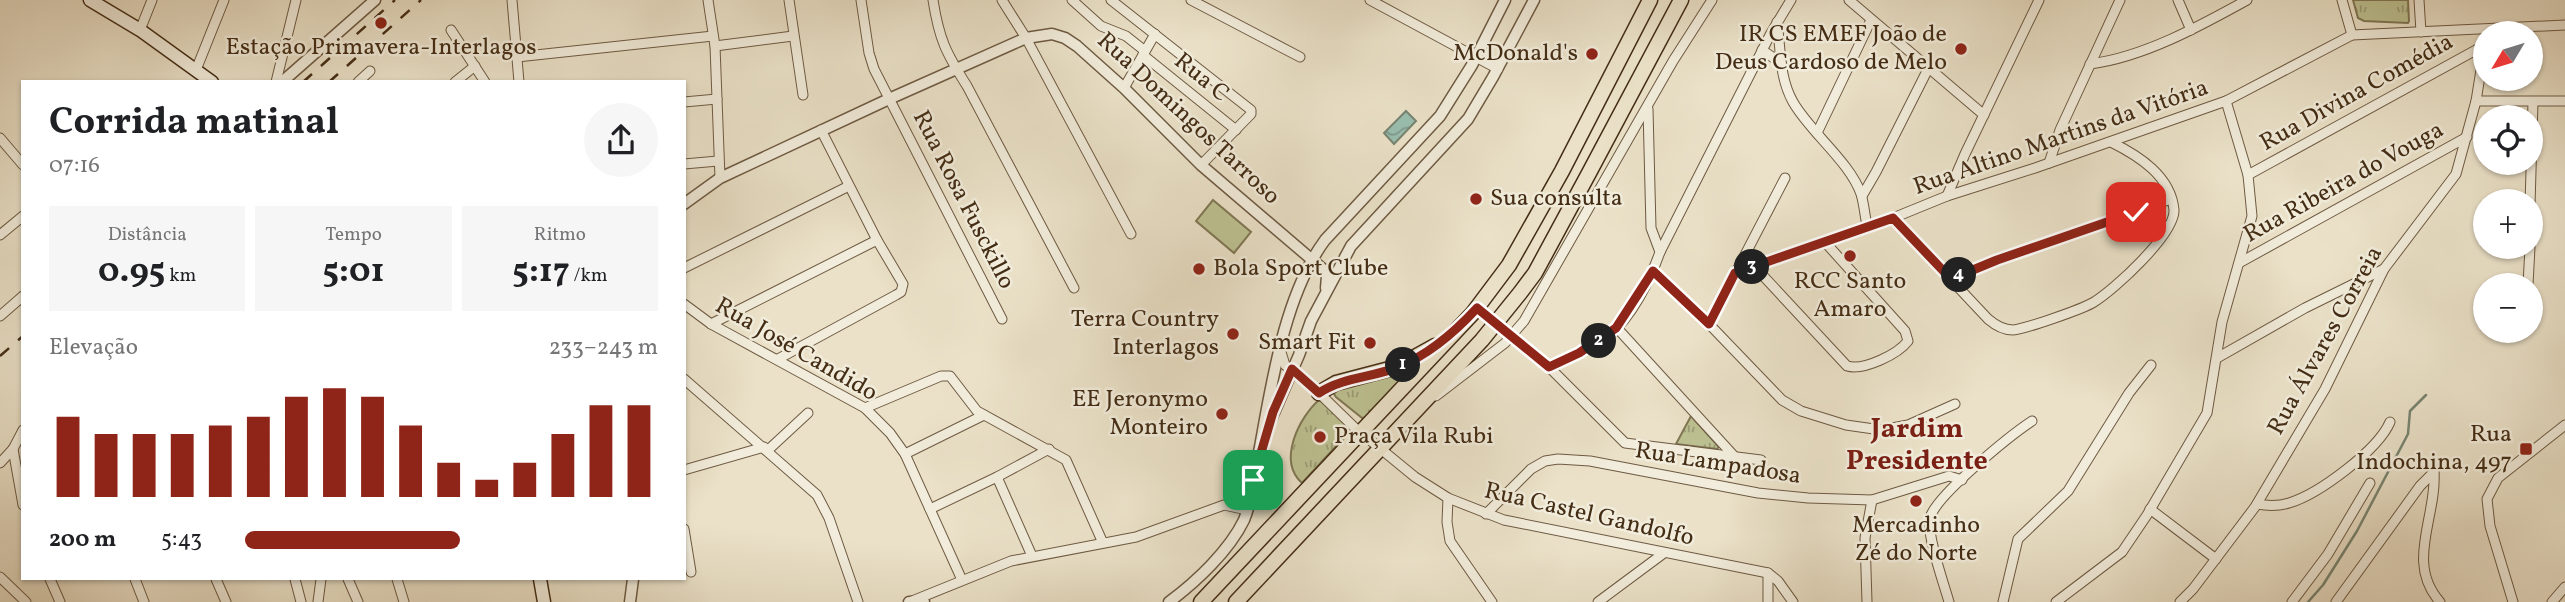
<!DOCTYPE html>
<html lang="pt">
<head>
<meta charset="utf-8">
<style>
  :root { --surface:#fff; --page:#f6f6f6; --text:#202124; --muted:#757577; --accent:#8f2418 }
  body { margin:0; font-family:Vollkorn,serif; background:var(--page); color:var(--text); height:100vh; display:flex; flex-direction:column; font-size:26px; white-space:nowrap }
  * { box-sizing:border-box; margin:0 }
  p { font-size:23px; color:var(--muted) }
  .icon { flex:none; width:38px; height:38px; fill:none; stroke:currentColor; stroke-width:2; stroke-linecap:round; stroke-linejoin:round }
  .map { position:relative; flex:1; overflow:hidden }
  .panel { position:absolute; left:21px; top:80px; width:665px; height:500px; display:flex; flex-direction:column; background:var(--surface); border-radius:0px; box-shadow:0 2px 5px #0004 }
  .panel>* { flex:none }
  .needle { width:46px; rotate:232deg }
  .tools { position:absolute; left:2473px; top:21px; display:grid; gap:14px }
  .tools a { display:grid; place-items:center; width:70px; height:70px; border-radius:50%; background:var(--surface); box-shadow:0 2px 5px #0004; font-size:35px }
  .pin { position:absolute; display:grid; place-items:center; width:60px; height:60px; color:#fff; margin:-30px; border-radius:14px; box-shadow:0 4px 10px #0006 }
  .km { position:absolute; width:35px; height:35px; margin:-18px; border-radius:50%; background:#222; color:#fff; font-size:19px; line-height:35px; text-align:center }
  .round { display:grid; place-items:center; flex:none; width:74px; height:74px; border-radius:37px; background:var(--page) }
  .overview { display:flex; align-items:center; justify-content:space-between; height:119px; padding:0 28px }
  h1 { font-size:38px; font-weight:700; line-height:52px }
  .metrics { display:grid; grid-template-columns:repeat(3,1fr); gap:10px; height:119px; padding:7px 28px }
  .metrics div { display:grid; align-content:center; border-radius:0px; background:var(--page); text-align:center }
  .metrics b { font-size:35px; font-weight:700 }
  .metrics small { font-size:19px; font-weight:400 }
  .metrics p { font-size:19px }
  .chart { height:196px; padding:14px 28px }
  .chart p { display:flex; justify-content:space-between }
  .chart svg { width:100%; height:126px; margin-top:7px; stroke:var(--accent); stroke-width:6 }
  ul { padding:0 28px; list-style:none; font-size:23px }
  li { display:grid; grid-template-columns:112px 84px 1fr; align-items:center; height:52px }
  li i { height:18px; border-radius:9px; background:var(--accent) }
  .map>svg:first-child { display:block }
</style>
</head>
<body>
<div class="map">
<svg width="2565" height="602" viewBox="0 0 2565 602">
  <defs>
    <pattern id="park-tufts" width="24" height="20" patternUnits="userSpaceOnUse" patternTransform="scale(1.75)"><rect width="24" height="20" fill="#bdc192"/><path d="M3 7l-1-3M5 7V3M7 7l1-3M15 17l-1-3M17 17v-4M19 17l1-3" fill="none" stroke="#9b9d76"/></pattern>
    <pattern id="water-waves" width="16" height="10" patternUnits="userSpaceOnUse" patternTransform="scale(1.75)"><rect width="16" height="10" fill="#99beaf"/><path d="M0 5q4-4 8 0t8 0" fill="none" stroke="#7e9b8d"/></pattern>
  </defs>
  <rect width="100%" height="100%" fill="#eae1c8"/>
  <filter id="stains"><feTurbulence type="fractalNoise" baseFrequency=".00286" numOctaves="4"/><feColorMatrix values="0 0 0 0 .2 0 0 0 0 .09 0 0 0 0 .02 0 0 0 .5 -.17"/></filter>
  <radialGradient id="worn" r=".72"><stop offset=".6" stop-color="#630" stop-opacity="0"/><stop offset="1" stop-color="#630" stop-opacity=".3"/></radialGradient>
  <path fill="#bdc192" stroke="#807754" stroke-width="2" d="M1213,200L1251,232L1234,253L1196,221Z"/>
  <g fill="url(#park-tufts)" stroke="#807754" stroke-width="2">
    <path d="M2353,0H2408L2409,21L2408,23L2364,21L2358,18Z"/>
    <path d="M1413,367L1414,368L1374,416L1362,418L1336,397L1334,394L1339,386Z"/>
    <path d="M1320,399L1352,429L1302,483C1277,461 1299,417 1320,399Z"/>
    <path d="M1691,416L1719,447L1717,449L1676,444Z"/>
  </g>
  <path fill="url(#water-waves)" stroke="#778471" stroke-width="2" d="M1406,111L1416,121L1394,144L1384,133Z"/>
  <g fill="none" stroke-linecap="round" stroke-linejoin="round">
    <path stroke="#778471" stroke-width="2.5" d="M2308,602L2323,585L2357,531L2408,434L2410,411L2426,395"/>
    <g stroke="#6e5a42" stroke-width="11">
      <g id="minor">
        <path d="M512,0L519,82"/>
        <path d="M708,0L715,46L720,178"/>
        <path d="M789,0L803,95"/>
        <path d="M861,0L869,53L874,69L1002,319"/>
        <path d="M933,0C939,39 946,53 967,86L1074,288"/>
        <path d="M1002,0L1026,38L1131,234"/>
        <path d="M1072,0L1101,26L1126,36L1145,51"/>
        <path d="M1111,0L1251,110V114L1201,165"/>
        <path d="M1191,0L1300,57"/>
        <path d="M1370,0L1498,69"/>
        <path d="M1849,0L1984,115"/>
        <path d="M2178,0L2191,30"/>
        <path d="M2342,0L2352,35"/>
        <path d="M2419,0L2421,32"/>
        <path d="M1777,22C1781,50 1779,77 1793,102C1810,132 1850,162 1861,194C1864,204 1865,216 1867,226"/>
        <path d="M140,30L152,0"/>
        <path d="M451,30L485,82"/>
        <path d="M715,46L793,36"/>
        <path d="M1762,50L1781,63"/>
        <path d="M1143,55L1236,130"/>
        <path d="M517,57L713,36"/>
        <path d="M2090,64C2144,57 2200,26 2247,0"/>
        <path d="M196,70L224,0"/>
        <path d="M276,82L296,0"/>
        <path d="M358,82L370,71"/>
        <path d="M455,82L475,66"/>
        <path d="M1124,88L1155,34"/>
        <path d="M2476,101H2565"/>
        <path d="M684,102L717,99"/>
        <path d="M1648,109L1651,228L1660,252"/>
        <path d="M1817,133L1871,20"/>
        <path d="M0,138L23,165"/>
        <path d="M2049,163L2060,130L2120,0"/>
        <path d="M684,164L718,161"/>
        <path d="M2248,175L2485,45"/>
        <path d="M1862,196L1876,172L1928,69"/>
        <path d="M1947,196L1965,154L2039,0"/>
        <path d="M2530,205L2533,102"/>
        <path d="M1893,218L1988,319C1995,325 2004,330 2013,330C2025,329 2083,309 2094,302C2114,290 2175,234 2174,210C2171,176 2139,156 2111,142"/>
        <path d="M0,235L23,216"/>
        <path d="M2239,263L2467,137"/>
        <path d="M1754,266L1847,366C1864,371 1898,354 1908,341L1905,331L1824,241"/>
        <path d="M684,268L849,186"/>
        <path d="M1653,271L1709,324L1782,400L1801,411L1846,425L1881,430L1908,425L1955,404"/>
        <path d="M1735,273L1893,218L1947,196L2035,168L2226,101L2352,35L2565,25"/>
        <path d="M1950,279L1997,260L2171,199"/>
        <path d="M2528,285L2530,247"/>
        <path d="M684,304L711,324L865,408L890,433L905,454L962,580"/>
        <path d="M1477,308L1549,367L1625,443L1761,460"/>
        <path d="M0,316L23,296"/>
        <path d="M711,324L877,240"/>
        <path d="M1709,324L1785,178"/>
        <path d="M1617,328L1734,456"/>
        <path d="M1281,352L1285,365L1319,393L1354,427L1415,477L1448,498L1504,520L1768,573L1778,581L1793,602"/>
        <path d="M2217,358L2305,308L2384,269"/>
        <path d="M778,359L896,295L901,292L903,284L877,240L821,130"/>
        <path d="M1549,367C1569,357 1590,349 1608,336C1632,317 1650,280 1660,252L1771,33L1791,0"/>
        <path d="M684,379L817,495L829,518L858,602"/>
        <path d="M1436,396L1505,343L1524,321L1673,61L1712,0"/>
        <path d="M865,408L941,376H950L977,411L1066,460L1103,543"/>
        <path d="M13,449L23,505"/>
        <path d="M767,451L808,413"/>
        <path d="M905,454L984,415"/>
        <path d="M0,463L13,449L23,430"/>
        <path d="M684,470L764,447"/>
        <path d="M2434,472C2437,517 2405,563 2440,602"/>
        <path d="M997,477L1032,556"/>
        <path d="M1448,498L1447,522L1450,541L1492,602"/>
        <path d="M2257,504C2268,506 2279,506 2289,503C2319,494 2378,450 2390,422"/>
        <path d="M930,509L997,477L1049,449"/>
        <path d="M2150,509L2216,559"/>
        <path d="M1486,514L1531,469L1545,461L1558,459L1590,461L1758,493L1808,498L1872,500L1949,476L1962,480"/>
        <path d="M684,529L691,572"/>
        <path d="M0,577L26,602"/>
        <path d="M50,579L60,602"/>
        <path d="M135,579L144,602"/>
        <path d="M216,579L226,602"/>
        <path d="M295,579L301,602"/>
        <path d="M348,579L358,602"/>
        <path d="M397,579L404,602"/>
        <path d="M912,601L1011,561L1136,537L1224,505L1247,510"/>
        <path d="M318,602L321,579"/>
        <path d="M1598,602L1664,553"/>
        <path d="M1768,602V573"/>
        <path d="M1867,602L1865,538L1872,500"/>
        <path d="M1949,602C1944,584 1926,534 1930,518C1935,496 2011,435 2032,421"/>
        <path d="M2003,602L2018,539L2068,491L2129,393L2151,365"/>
        <path d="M2056,602L2122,552L2147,515L2207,413L2222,322L2252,216L2248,175L2226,101"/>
        <path d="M2180,602L2193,589L2255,507L2325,389L2384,269L2456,174L2476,101L2485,45"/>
        <path d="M2292,602L2328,554L2370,483"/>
        <path d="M2336,602L2420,486L2434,472"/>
        <path d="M2513,602L2490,526L2487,499L2498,478L2565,425"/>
        <path d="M2552,602L2565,587"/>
      </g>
    </g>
    <g stroke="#6e5a42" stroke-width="13">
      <g id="tertiary">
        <path d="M282,82L375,0"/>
        <path d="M684,204L720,178L889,99L1026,38L1052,34L1065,38L1077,46L1124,88L1201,165L1324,270L1327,276L1326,288"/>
        <path d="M1270,422L1299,355L1311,321L1351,246L1468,119L1493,77L1534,0"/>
        <path d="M630,602L633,579"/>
        <path d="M909,602H924"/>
        <path d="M1169,602C1196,582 1229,551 1244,520C1253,499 1255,470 1260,447C1272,381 1285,294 1325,240L1440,116L1472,65L1505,0"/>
      </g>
    </g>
    <g stroke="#442d15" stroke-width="15">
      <g id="secondary">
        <path d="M90,0L140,30L212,82"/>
        <path d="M540,579L544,602"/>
      </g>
    </g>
    <g stroke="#442d15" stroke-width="17">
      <g id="primary">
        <path d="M1319,393L1336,383L1397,367L1435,346"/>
        <path d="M1201,602L1473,313L1509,265L1562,171L1650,0"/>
        <path d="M1236,602L1482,340L1520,293L1535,273L1589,173L1681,0"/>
      </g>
    </g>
    <use href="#minor" stroke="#f1ecdb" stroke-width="9"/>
    <use href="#tertiary" stroke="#f1ecdb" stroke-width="10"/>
    <use href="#secondary" stroke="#f1ecdb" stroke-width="12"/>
    <use href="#primary" stroke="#eae1c8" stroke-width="14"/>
    <g stroke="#442d15" stroke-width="2.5" stroke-dasharray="12 12" stroke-linecap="butt">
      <path d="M303,82L395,0"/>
      <path d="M329,82L421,0"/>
      <path d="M0,356L23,336"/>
    </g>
  </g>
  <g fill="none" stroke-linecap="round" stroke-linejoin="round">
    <g stroke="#fff" stroke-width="14">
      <path id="route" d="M1253,480L1273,412L1292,369L1319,393C1343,377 1371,378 1398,367C1428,355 1455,332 1477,308L1549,367L1579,353L1616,328L1653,271L1709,324L1735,273L1893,218L1951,279L1997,260L2136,212"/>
    </g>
    <use href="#route" stroke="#8f2418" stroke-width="9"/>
  </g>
  <g fill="#8f2418" stroke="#f1ecdb" stroke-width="2.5">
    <circle cx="381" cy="23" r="7"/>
    <circle cx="1961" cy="49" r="7"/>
    <circle cx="1592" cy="54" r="7"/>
    <circle cx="1476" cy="199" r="7"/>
    <circle cx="1850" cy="256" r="7"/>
    <circle cx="1199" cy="269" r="7"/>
    <circle cx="1233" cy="334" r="7"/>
    <circle cx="1370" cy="343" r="7"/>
    <circle cx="1222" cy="414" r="7"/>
    <circle cx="1320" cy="437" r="7"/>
    <rect x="2519" y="442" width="14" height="14" rx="3.5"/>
    <circle cx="1916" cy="501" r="7"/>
  </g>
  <g text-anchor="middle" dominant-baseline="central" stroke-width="5" stroke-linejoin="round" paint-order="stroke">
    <g font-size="24" fill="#442d15" stroke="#f1ecdb" text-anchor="end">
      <text x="1947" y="35">IR CS EMEF João de<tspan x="1947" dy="28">Deus Cardoso de Melo</tspan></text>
      <text x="381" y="48" text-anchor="middle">Estação Primavera-Interlagos</text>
      <text x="1578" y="54">McDonald's</text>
      <text x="1490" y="199" text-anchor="start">Sua consulta</text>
      <text x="1213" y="269" text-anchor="start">Bola Sport Clube</text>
      <text x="1850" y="282" text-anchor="middle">RCC Santo<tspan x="1850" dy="28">Amaro</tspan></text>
      <text x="1219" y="320">Terra Country<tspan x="1219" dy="28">Interlagos</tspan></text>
      <text x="1356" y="343">Smart Fit</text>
      <text x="1208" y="400">EE Jeronymo<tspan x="1208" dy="28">Monteiro</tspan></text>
      <text x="2512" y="435">Rua<tspan x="2512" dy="28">Indochina, 497</tspan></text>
      <text x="1334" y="437" text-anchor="start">Praça Vila Rubi</text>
      <text x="1916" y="526" text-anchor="middle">Mercadinho<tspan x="1916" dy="28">Zé do Norte</tspan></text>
    </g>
    <g font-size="24" fill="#442d15" stroke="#f1ecdb">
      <text transform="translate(1201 78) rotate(39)">Rua C</text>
      <text transform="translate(2357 93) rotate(-29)">Rua Divina Comédia</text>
      <text transform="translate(1188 119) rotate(43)">Rua Domingos Tarroso</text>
      <text transform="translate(2061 138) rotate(-19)">Rua Altino Martins da Vitória</text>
      <text transform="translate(2344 183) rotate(-29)">Rua Ribeira do Vouga</text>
      <text transform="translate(963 200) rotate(63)">Rua Rosa Fusckillo</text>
      <text transform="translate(2326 341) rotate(-61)">Rua Álvares Correia</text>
      <text transform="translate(796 350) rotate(30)">Rua José Candido</text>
      <text transform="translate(1718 464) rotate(9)">Rua Lampadosa</text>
      <text transform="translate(1589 515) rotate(13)">Rua Castel Gandolfo</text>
    </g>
    <g font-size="28" font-weight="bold" fill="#7a1f14" stroke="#f1ecdb">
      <text x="1917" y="429">Jardim<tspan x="1917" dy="32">Presidente</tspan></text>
    </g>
  </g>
  <rect width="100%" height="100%" filter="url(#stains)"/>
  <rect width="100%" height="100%" fill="url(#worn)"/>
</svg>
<div class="tools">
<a><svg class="needle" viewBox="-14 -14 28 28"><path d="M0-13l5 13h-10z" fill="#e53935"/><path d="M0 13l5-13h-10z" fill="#757577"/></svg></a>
<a><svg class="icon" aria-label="locate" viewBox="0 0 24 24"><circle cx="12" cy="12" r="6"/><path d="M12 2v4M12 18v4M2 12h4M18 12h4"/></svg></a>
<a>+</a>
<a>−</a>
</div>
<div class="pin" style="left:1253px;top:480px;background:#1e9e55"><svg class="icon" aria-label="arrive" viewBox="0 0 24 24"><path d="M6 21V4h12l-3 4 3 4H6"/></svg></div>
<div class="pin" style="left:2136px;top:212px;background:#d93025"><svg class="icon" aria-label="check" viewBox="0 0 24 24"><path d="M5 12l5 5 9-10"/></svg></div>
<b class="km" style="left:1403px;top:365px">1</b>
<b class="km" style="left:1599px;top:341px">2</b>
<b class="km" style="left:1752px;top:267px">3</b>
<b class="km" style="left:1959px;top:275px">4</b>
<section class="panel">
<div class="overview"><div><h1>Corrida matinal</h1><p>07:16</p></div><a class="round"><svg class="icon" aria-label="share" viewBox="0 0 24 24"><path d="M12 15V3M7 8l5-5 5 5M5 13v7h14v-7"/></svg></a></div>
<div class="metrics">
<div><p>Distância</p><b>0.95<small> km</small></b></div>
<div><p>Tempo</p><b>5:01</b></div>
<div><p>Ritmo</p><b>5:17<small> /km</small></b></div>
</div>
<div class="chart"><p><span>Elevação</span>233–243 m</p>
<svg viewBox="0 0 160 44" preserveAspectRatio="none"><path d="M5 44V16M15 44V22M25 44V22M35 44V22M45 44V19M55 44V16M65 44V9M75 44V6M85 44V9M95 44V19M105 44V32M115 44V38M125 44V32M135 44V22M145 44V12M155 44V12"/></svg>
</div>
<ul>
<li><b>200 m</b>5:43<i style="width:52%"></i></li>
</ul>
</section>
</div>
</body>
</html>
